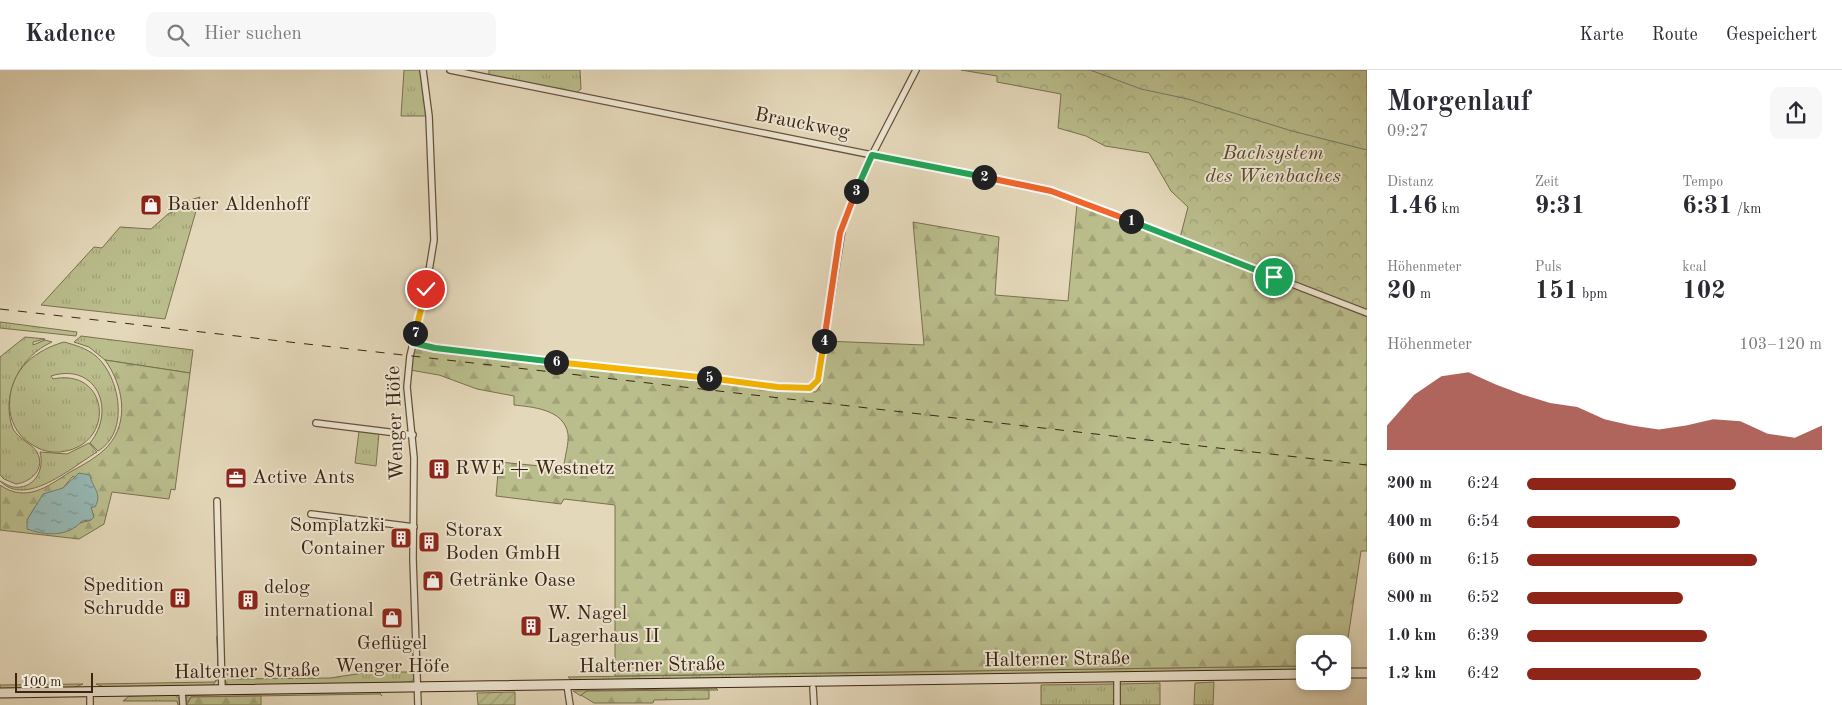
<!DOCTYPE html>
<html lang="de">
<head>
<meta charset="utf-8">
<style>
  :root { --surface:#fff; --page:#f7f7f7; --text:#2b2b33; --muted:#7c7c81; --line:#e1e1e2; --accent:#8f2418 }
  body { margin:0; font-family:"Old Standard TT",serif; background:var(--page); color:var(--text); height:100vh; display:flex; flex-direction:column; font-size:19px; white-space:nowrap }
  * { box-sizing:border-box; margin:0 }
  p { font-size:16px; color:var(--muted) }
  .icon { flex:none; width:28px; height:28px; fill:none; stroke:currentColor; stroke-width:2; stroke-linecap:round; stroke-linejoin:round }
  .map { position:relative; flex:1; overflow:hidden }
  .drawer { display:flex; flex-direction:column; background:var(--surface); width:475px }
  .drawer>* { flex:none }
  .tools { position:absolute; left:1296px; top:565px; display:grid; gap:10px }
  .tools a { display:grid; place-items:center; width:55px; height:55px; border-radius:10px; background:var(--surface); box-shadow:0 2px 8px #0003; font-size:25px }
  .scale { position:absolute; left:15px; bottom:12px; width:78px; box-sizing:border-box; padding-left:5px; border:2px solid #3c2312; border-top:0; font-size:14px; line-height:18px; white-space:nowrap; color:#3c2312; -webkit-text-stroke:4px #ede6d2; paint-order:stroke }
  .pin { position:absolute; display:grid; place-items:center; width:42px; height:42px; color:#fff; margin:-21px; border:2px solid #fff; border-radius:50%; box-shadow:0 1px 5px #0007 }
  .km { position:absolute; width:25px; height:25px; margin:-12px; border-radius:50%; background:#222; color:#fff; font-size:14px; line-height:25px; text-align:center }
  .round { display:grid; place-items:center; flex:none; width:52px; height:52px; border-radius:10px; background:var(--page) }
  .summary { display:flex; align-items:center; justify-content:space-between; height:85px; padding:0 20px }
  h1 { font-size:28px; font-weight:700; line-height:38px }
  .metrics { display:grid; grid-template-columns:repeat(3,1fr); gap:8px; height:85px; padding:5px 20px }
  .metrics div { display:grid; align-content:center }
  .metrics b { font-size:25px; font-weight:700 }
  .metrics small { font-size:14px; font-weight:400 }
  .metrics p { font-size:14px }
  .chart { height:140px; padding:10px 20px }
  .chart p { display:flex; justify-content:space-between }
  .chart svg { width:100%; height:90px; margin-top:5px; fill:var(--accent); opacity:.7 }
  ul { padding:0 20px; list-style:none; font-size:16px }
  li { display:grid; grid-template-columns:80px 60px 1fr; align-items:center; height:38px }
  li i { height:12px; border-radius:6px; background:var(--accent) }
  header { display:flex; align-items:center; gap:30px; box-sizing:border-box; height:70px; padding:0 25px; background:var(--surface); border-bottom:1px solid var(--line) }
  header strong { font-size:24px }
  nav { display:flex; gap:28px; margin-inline-start:auto; font-size:18px }
  .search { width:350px; height:45px; background:var(--page); display:flex; align-items:center; gap:12px; box-sizing:border-box; padding:0 18px; border-radius:10px; color:var(--muted); font-size:19px }
  main { display:flex; flex:1; min-height:0 }
  .map>svg:first-child { display:block }
</style>
</head>
<body>
<header>
<strong>Kadence</strong>
<div class="search"><svg class="icon" aria-label="search" viewBox="0 0 24 24"><circle cx="10" cy="10" r="6"/><path d="M15 15l6 6"/></svg>Hier suchen</div>
<nav><a>Karte</a><a>Route</a><a>Gespeichert</a></nav>
</header>
<main>
<div class="map">
<svg width="1367" height="635" viewBox="0 0 1367 635">
  <defs>
    <pattern id="grass-tufts" width="24" height="20" patternUnits="userSpaceOnUse" patternTransform="scale(1.25)"><rect width="24" height="20" fill="#babd8c"/><path d="M3 7l-1-3M5 7V3M7 7l1-3M15 17l-1-3M17 17v-4M19 17l1-3" fill="none" stroke="#a1a278"/></pattern>
    <pattern id="forest-firs" width="22" height="20" patternUnits="userSpaceOnUse" patternTransform="scale(1.25)"><rect width="22" height="20" fill="#babd8c"/><path d="M5 1l3.5 6h-7zM16 11l3.5 6h-7z" fill="#a1a278"/></pattern>
    <pattern id="park-crowns" width="20" height="18" patternUnits="userSpaceOnUse" patternTransform="scale(1.25)"><rect width="20" height="18" fill="#babd8c"/><path d="M2 6a3 3 0 1 1 6 0M12 15a3 3 0 1 1 6 0" fill="none" stroke="#a1a278"/></pattern>
    <pattern id="garden-furrows" width="10" height="10" patternUnits="userSpaceOnUse" patternTransform="scale(1.25)"><rect width="10" height="10" fill="#babd8c"/><path d="M-1 1l2-2M0 10L10 0M9 11l2-2" fill="none" stroke="#a1a278"/></pattern>
    <pattern id="water-ripples" width="26" height="14" patternUnits="userSpaceOnUse" patternTransform="scale(1.25)"><rect width="26" height="14" fill="#96b9b5"/><path d="M2 4q2-2 4 0t4 0M15 11q2-2 4 0t4 0" fill="none" stroke="#7c9692"/></pattern>
  </defs>
  <rect width="100%" height="100%" fill="#e4d8ba"/>
  <filter id="stains"><feTurbulence type="fractalNoise" baseFrequency=".004" numOctaves="4"/><feColorMatrix values="0 0 0 0 .2 0 0 0 0 .09 0 0 0 0 .02 0 0 0 .5 -.17"/></filter>
  <radialGradient id="worn" r=".72"><stop offset=".6" stop-color="#630" stop-opacity="0"/><stop offset="1" stop-color="#630" stop-opacity=".3"/></radialGradient>
  <g fill="url(#grass-tufts)" stroke="#7b704f">
    <path d="M404,0H421L426,46H401Z"/>
    <path d="M489,0H580L581,19L576,23L489,5Z"/>
    <path d="M200,127L165,249L41,235L94,177L102,178L120,157L151,159L168,144L185,136L187,131Z"/>
    <path d="M0,252L77,262L76,266L0,258Z"/>
    <path d="M81,266L193,280L190,303L105,290L89,277L74,272Z"/>
    <path d="M25,267L45,269L33,272V275L45,270L52,272C20,286 0,325 13,359C19,369 32,374 37,382C46,399 31,412 16,414L4,409L0,405V287Z"/>
    <path d="M64,272C75,275 86,278 96,286C120,307 130,362 98,381L90,373C117,339 96,292 51,306L53,309C110,297 117,376 60,382C50,383 40,380 31,374C2,356 4,315 27,292C38,282 50,276 64,272Z"/>
    <path d="M359,361L379,363L376,396L355,393Z"/>
    <path d="M89,373L97,382C72,397 26,438 0,411C1,411 8,416 13,417C34,420 45,400 40,382L67,384Z"/>
    <path d="M217,566L219,608L212,616L104,617L96,614L214,612L218,608Z"/>
    <path d="M1305,596V600L572,610L568,607Z"/>
    <path d="M226,597L227,604L231,609L330,608L370,602H411L412,597L414,609L410,612L396,613L228,615L224,609L223,598Z"/>
    <path d="M1214,612L1213,635H1194L1195,613Z"/>
    <path d="M1160,613V635H1120V614Z"/>
    <path d="M83,614L73,618L0,619V615Z"/>
    <path d="M1113,614L1115,616V635H1041V615Z"/>
    <path d="M716,618L718,620L587,621L581,626L573,621Z"/>
    <path d="M379,622L382,626L380,624L191,627L185,635L187,626L191,625Z"/>
    <path d="M175,625L180,629V635H178L177,631H123L129,626Z"/>
  </g>
  <g fill="url(#forest-firs)" stroke="#7b704f" fill-rule="evenodd">
    <path d="M1077,134L1367,246V481H1361L1344,595H1343L1342,574H1305V596L615,606V435L564,429L561,434L496,426L499,392L561,398L564,395C565,386 569,373 568,364C564,339 532,337 514,335V326L477,319L439,305L410,300L415,276L816,322L820,316L825,271L924,275L913,152L999,167L995,225L1068,231Z"/>
    <path d="M105,290L190,303L175,420L171,419L169,429L112,422L104,454L79,469L0,460V415C26,433 47,417 70,402C83,395 98,387 108,376C130,351 123,315 105,290ZM73,406L91,436V441L94,445L91,450L80,453L27,450L35,437L63,418Z"/>
    <path d="M709,620V629L654,630L653,633H594L581,625L587,621Z"/>
    <path d="M261,626V635H187L191,627Z"/>
  </g>
  <path fill="url(#park-crowns)" stroke="#7b704f" d="M961,0H1367V240L1180,168L1188,137L1171,121L1149,83L1105,76L1086,66L1058,58L1061,24L997,12V6Z"/>
  <path fill="url(#garden-furrows)" stroke="#7b704f" d="M515,622V635H478L477,623Z"/>
  <path fill="url(#water-ripples)" stroke="#727d74" d="M79,403L90,405C92,418 103,423 95,437H91L94,447L91,450L82,451C68,467 46,466 27,459V450L43,424L63,418Z"/>
  <g fill="none" stroke-linecap="round" stroke-linejoin="round">
    <path stroke="#727d74" stroke-width="1" d="M1090,0L1141,19L1188,29L1292,61L1367,80"/>
    <g stroke="#66503c" stroke-width="8">
      <g id="street">
        <path d="M450,0L1051,121L1367,243"/>
        <path d="M413,273L435,278L778,317L810,318L818,310L843,154L872,85L916,0"/>
        <path d="M316,353L413,365"/>
        <path d="M217,431L222,620"/>
        <path d="M311,444L414,457"/>
        <path d="M567,615L570,635"/>
        <path d="M813,618L814,635"/>
        <path d="M182,621L183,635"/>
        <path d="M90,635V622"/>
        <path d="M418,635L413,489L414,388L407,317L410,286L426,219L434,170L429,46L423,0"/>
        <path d="M1117,635V607"/>
      </g>
    </g>
    <g stroke="#3c2312" stroke-width="11">
      <g id="secondary">
        <path d="M1342,603H1367"/>
        <path d="M0,623L1305,604"/>
      </g>
    </g>
    <use href="#street" stroke="#ede6d2" stroke-width="5.5"/>
    <use href="#secondary" stroke="#ede6d2" stroke-width="9"/>
    <path stroke="#3c2312" stroke-width="1" stroke-dasharray="9 9" stroke-linecap="butt" d="M0,239L1367,395"/>
  </g>
  <g fill="none" stroke-linecap="round" stroke-linejoin="round">
    <g stroke="#fff" stroke-width="10">
      <path id="split-1" d="M1131,151L1274,207"/>
    </g>
    <g stroke="#fff" stroke-width="10">
      <path id="split-2" d="M984,107L1051,121L1131,151"/>
    </g>
    <g stroke="#fff" stroke-width="10">
      <path id="split-3" d="M856,121L872,85L984,107"/>
    </g>
    <g stroke="#fff" stroke-width="10">
      <path id="split-4" d="M824,271L840,163L856,121"/>
    </g>
    <g stroke="#fff" stroke-width="10">
      <path id="split-5" d="M709,308L778,317L810,318L818,310L824,271"/>
    </g>
    <g stroke="#fff" stroke-width="10">
      <path id="split-6" d="M556,292L709,308"/>
    </g>
    <g stroke="#fff" stroke-width="10">
      <path id="split-7" d="M415,263L413,273L435,278L556,292"/>
    </g>
    <g stroke="#fff" stroke-width="10">
      <path id="split-8" d="M415,263L426,219"/>
    </g>
    <use href="#split-1" stroke="#22a559" stroke-width="6"/>
    <use href="#split-2" stroke="#f0652b" stroke-width="6"/>
    <use href="#split-3" stroke="#22a559" stroke-width="6"/>
    <use href="#split-4" stroke="#f0652b" stroke-width="6"/>
    <use href="#split-5" stroke="#f5b400" stroke-width="6"/>
    <use href="#split-6" stroke="#f5b400" stroke-width="6"/>
    <use href="#split-7" stroke="#22a559" stroke-width="6"/>
    <use href="#split-8" stroke="#f5b400" stroke-width="6"/>
  </g>
  <defs>
    <g id="shop-square" transform="scale(1.125)"><rect x="-9" y="-9" width="18" height="18" rx="4" fill="#8f2418" stroke="#ede6d2"/><path d="M-5-2.5h2.3a2.7 3.5 0 0 1 5.4 0H5L5.5 6h-11ZM-1.5-2.5h3a1.5 2.3 0 0 0-3 0Z" fill="#fff"/></g>
    <g id="building-square" transform="scale(1.125)"><rect x="-9" y="-9" width="18" height="18" rx="4" fill="#8f2418" stroke="#ede6d2"/><path d="M-4-6H4V6H1V3H-1V6H-4ZM-2.5-4.3h1.7v1.8h-1.7ZM.8-4.3h1.7v1.8H.8ZM-2.5-1h1.7V.8h-1.7ZM.8-1h1.7V.8H.8Z" fill="#fff"/></g>
    <g id="office-square" transform="scale(1.125)"><rect x="-9" y="-9" width="18" height="18" rx="4" fill="#8f2418" stroke="#ede6d2"/><path d="M-6-3h4V-5.5h4V-3h4V5H-6ZM-1-4.5V-3h2v-1.5ZM-6 0V1H6V0Z" fill="#fff"/></g>
  </defs>
  <g fill-rule="evenodd">
    <use href="#shop-square" x="151" y="135"/>
    <use href="#building-square" x="439" y="399"/>
    <use href="#office-square" x="236" y="408"/>
    <use href="#building-square" x="401" y="468"/>
    <use href="#building-square" x="429" y="472"/>
    <use href="#shop-square" x="433" y="511"/>
    <use href="#building-square" x="180" y="528"/>
    <use href="#building-square" x="248" y="530"/>
    <use href="#shop-square" x="392" y="548"/>
    <use href="#building-square" x="531" y="556"/>
  </g>
  <g text-anchor="middle" dominant-baseline="central" stroke-width="4" stroke-linejoin="round" paint-order="stroke">
    <g font-size="20" fill="#3c2312" stroke="#ede6d2">
      <text transform="translate(802 54) rotate(11)">Brauckweg</text>
      <text transform="translate(396 353) rotate(-92)">Wenger Höfe</text>
      <text transform="translate(1057 590) rotate(-1)">Halterner Straße</text>
      <text transform="translate(652 596) rotate(-1)">Halterner Straße</text>
      <text transform="translate(247 602) rotate(-1)">Halterner Straße</text>
    </g>
    <g font-size="20" font-style="italic" fill="#5c4a30" stroke="#ede6d2">
      <text x="1273" y="84">Bachsystem<tspan x="1273" dy="23">des Wienbaches</tspan></text>
    </g>
    <g font-size="20" fill="#3c2312" stroke="#ede6d2" text-anchor="start">
      <text x="167" y="135">Bauer Aldenhoff</text>
      <text x="455" y="399">RWE + Westnetz</text>
      <text x="252" y="408">Active Ants</text>
      <text x="385" y="456" text-anchor="end">Somplatzki<tspan x="385" dy="23">Container</tspan></text>
      <text x="445" y="461">Storax<tspan x="445" dy="23">Boden GmbH</tspan></text>
      <text x="449" y="511">Getränke Oase</text>
      <text x="164" y="516" text-anchor="end">Spedition<tspan x="164" dy="23">Schrudde</tspan></text>
      <text x="264" y="518">delog<tspan x="264" dy="23">international</tspan></text>
      <text x="547" y="544">W. Nagel<tspan x="547" dy="23">Lagerhaus II</tspan></text>
      <text x="392" y="574" text-anchor="middle">Geflügel<tspan x="392" dy="23">Wenger Höfe</tspan></text>
    </g>
  </g>
  <rect width="100%" height="100%" filter="url(#stains)"/>
  <rect width="100%" height="100%" fill="url(#worn)"/>
</svg>
<div class="tools">
<a><svg class="icon" aria-label="locate" viewBox="0 0 24 24"><circle cx="12" cy="12" r="6"/><path d="M12 2v4M12 18v4M2 12h4M18 12h4"/></svg></a>
</div>
<div class="scale">100 m</div>
<div class="pin" style="left:1274px;top:207px;background:#1e9e55"><svg class="icon" aria-label="arrive" viewBox="0 0 24 24"><path d="M6 21V4h12l-3 4 3 4H6"/></svg></div>
<div class="pin" style="left:426px;top:219px;background:#d93025"><svg class="icon" aria-label="check" viewBox="0 0 24 24"><path d="M5 12l5 5 9-10"/></svg></div>
<b class="km" style="left:1131px;top:151px">1</b>
<b class="km" style="left:984px;top:107px">2</b>
<b class="km" style="left:856px;top:121px">3</b>
<b class="km" style="left:824px;top:271px">4</b>
<b class="km" style="left:709px;top:308px">5</b>
<b class="km" style="left:556px;top:292px">6</b>
<b class="km" style="left:415px;top:263px">7</b>
</div>
<section class="drawer">
<div class="summary"><div><h1>Morgenlauf</h1><p>09:27</p></div><a class="round"><svg class="icon" aria-label="share" viewBox="0 0 24 24"><path d="M12 15V3M7 8l5-5 5 5M5 13v7h14v-7"/></svg></a></div>
<div class="metrics">
<div><p>Distanz</p><b>1.46<small> km</small></b></div>
<div><p>Zeit</p><b>9:31</b></div>
<div><p>Tempo</p><b>6:31<small> /km</small></b></div>
</div>
<div class="metrics">
<div><p>Höhenmeter</p><b>20<small> m</small></b></div>
<div><p>Puls</p><b>151<small> bpm</small></b></div>
<div><p>kcal</p><b>102</b></div>
</div>
<div class="chart"><p><span>Höhenmeter</span>103–120 m</p>
<svg viewBox="0 0 160 44" preserveAspectRatio="none"><path d="M0 44V32L10 17L20 8L30 6L40 12L50 17L60 21L70 23L80 29L90 32L100 34L110 32L120 29L130 30L140 36L150 38L160 32V44z"/></svg>
</div>
<ul>
<li><b>200 m</b>6:24<i style="width:71%"></i></li>
<li><b>400 m</b>6:54<i style="width:52%"></i></li>
<li><b>600 m</b>6:15<i style="width:78%"></i></li>
<li><b>800 m</b>6:52<i style="width:53%"></i></li>
<li><b>1.0 km</b>6:39<i style="width:61%"></i></li>
<li><b>1.2 km</b>6:42<i style="width:59%"></i></li>
</ul>
</section>
</main>
</body>
</html>
